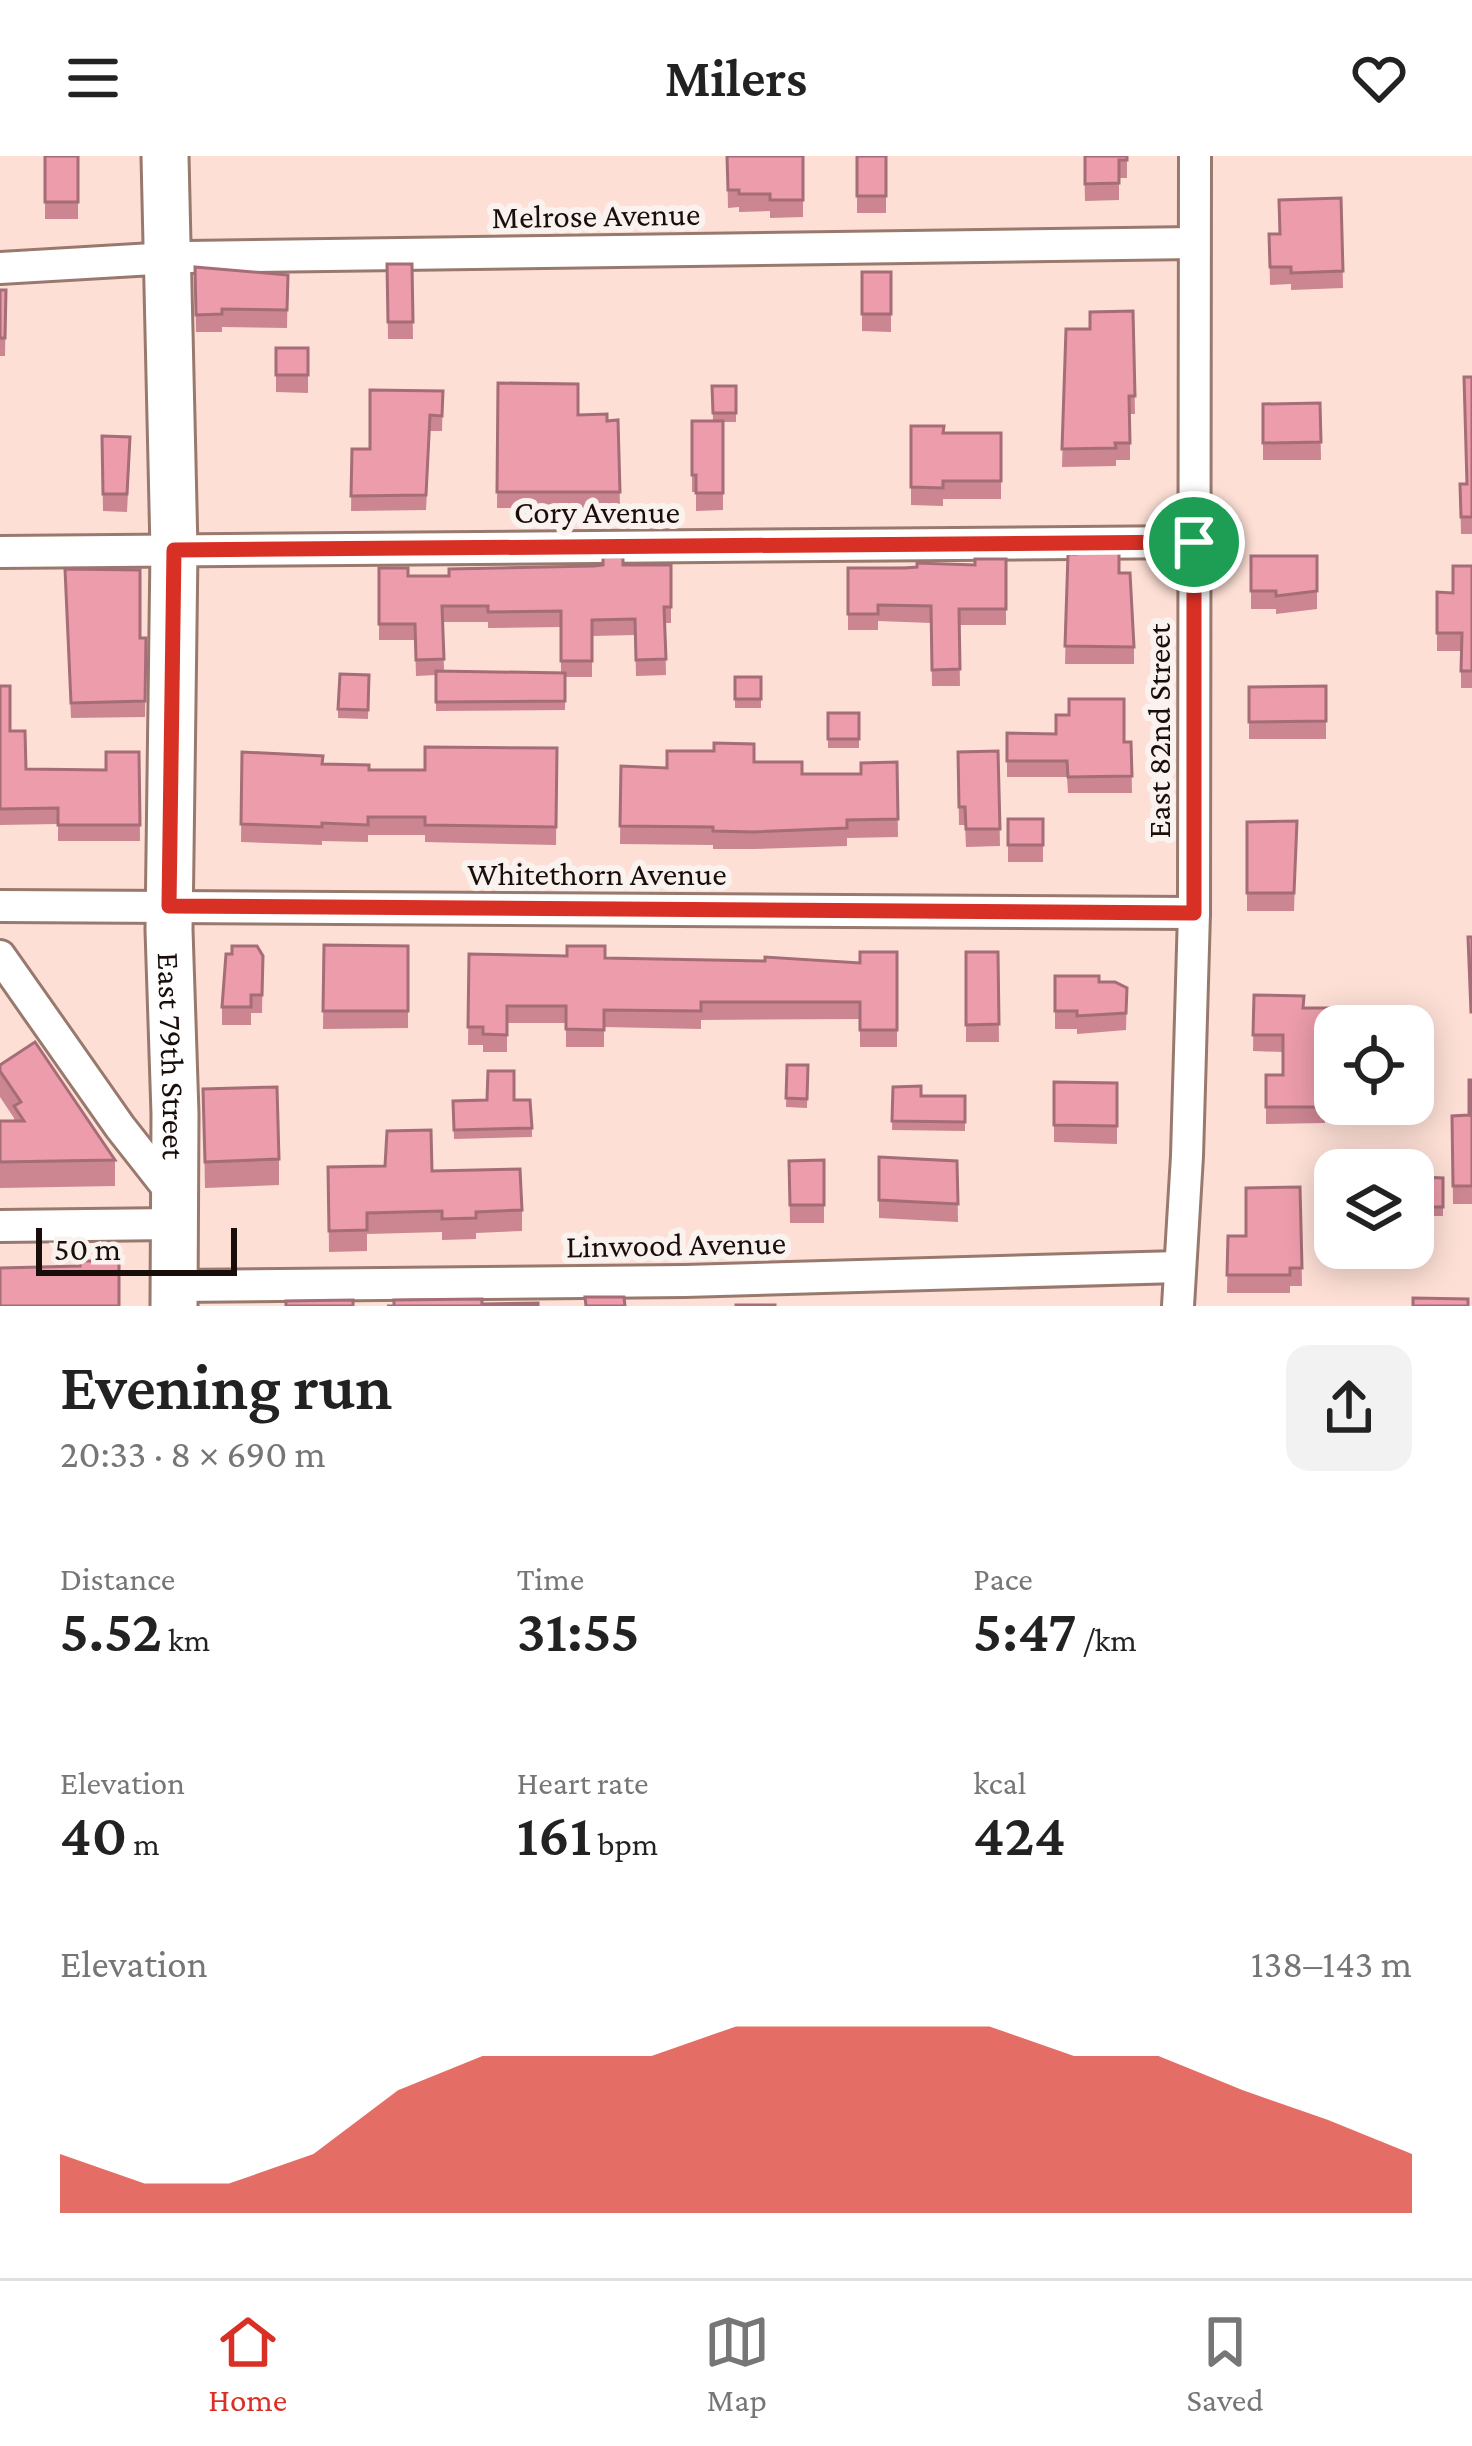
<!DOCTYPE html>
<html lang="en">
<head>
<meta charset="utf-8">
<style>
  :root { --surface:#fff; --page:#f2f2f2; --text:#222; --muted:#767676; --line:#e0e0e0; --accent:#d93025 }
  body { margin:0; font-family:"Crimson Pro",serif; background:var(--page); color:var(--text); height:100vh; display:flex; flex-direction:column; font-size:45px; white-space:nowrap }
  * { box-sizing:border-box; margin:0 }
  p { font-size:39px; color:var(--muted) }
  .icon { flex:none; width:66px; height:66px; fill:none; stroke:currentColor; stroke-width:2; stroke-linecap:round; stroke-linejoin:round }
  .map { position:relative; height:1150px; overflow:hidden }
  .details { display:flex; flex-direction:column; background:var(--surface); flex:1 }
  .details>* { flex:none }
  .buttons { position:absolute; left:1314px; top:849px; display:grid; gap:24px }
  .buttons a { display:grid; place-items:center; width:120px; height:120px; border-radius:24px; background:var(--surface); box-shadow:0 6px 30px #0003; font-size:60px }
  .scale { position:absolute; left:36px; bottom:30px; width:201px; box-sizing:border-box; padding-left:12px; border:6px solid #1a0e0a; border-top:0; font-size:33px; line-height:42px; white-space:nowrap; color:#1a0e0a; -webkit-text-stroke:9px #faf2ef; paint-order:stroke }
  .pin { position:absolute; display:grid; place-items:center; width:102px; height:102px; color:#fff; margin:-51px; border:6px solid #fff; border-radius:50%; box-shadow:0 3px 12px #0007 }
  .round { display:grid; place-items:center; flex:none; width:126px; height:126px; border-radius:24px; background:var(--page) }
  .head { display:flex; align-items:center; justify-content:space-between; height:204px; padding:0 60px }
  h1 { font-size:66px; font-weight:600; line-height:90px }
  .metrics { display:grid; grid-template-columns:repeat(3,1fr); gap:18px; height:204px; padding:12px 60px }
  .metrics div { display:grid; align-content:center }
  .metrics b { font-size:60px; font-weight:600 }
  .metrics small { font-size:33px; font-weight:400 }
  .metrics p { font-size:33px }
  .chart { height:336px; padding:24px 60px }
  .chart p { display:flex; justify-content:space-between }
  .chart svg { width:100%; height:216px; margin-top:12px; fill:var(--accent); opacity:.7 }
  header { display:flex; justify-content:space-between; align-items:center; height:156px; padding:0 60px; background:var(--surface); font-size:54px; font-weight:600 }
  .dock { display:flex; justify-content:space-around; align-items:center; height:168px; border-top:3px solid var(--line); background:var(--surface); font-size:33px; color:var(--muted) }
  .dock a { display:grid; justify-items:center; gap:6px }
  .dock .active { color:var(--accent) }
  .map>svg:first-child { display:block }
</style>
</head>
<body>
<header><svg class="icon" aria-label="menu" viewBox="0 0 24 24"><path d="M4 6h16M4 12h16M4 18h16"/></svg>Milers<svg class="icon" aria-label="heart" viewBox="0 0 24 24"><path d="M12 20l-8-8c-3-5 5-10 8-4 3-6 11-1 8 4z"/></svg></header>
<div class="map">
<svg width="1472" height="1150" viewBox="0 0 1472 1150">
  <rect width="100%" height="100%" fill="#fddfd5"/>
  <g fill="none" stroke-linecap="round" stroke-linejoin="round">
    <g stroke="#99796d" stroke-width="36">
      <g id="minor">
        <path d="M0,112L187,101L1194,87"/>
        <path d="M0,396L1194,386"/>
        <path d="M0,750L1194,757"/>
        <path d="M0,800L120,971L175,1041"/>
        <path d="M0,1070L174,1068"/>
        <path d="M174,1130L685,1125L1179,1111"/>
        <path d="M1178,1150L1187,1000L1194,757L1195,0"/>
      </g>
    </g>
    <g stroke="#99796d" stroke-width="51">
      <g id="secondary">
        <path id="s1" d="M165,0L174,394L169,774L175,958L174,1150"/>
      </g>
    </g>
    <use href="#minor" stroke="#fff" stroke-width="30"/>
    <use href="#secondary" stroke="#fff" stroke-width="45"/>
  </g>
  <g fill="#cb8692" fill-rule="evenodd">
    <rect x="45" y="0" width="33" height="63"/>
    <path d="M727,0H803V61L770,62V55L739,56V51L728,52Z"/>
    <rect x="857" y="0" width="29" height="57"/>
    <path d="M1084,0H1127V22H1119V44L1085,45Z"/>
    <path d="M1341,42L1343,132L1291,134V128L1270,129L1269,78H1280Z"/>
    <path d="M387,108H412L413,183H388Z"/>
    <path d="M195,111L288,119L287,172L222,171V176H196Z"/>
    <path d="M862,116H891V176L862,175Z"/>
    <path d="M0,134H6L5,200H0Z"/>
    <path d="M1133,155L1135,258H1130V304H1116V310L1062,311L1066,173H1090Z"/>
    <path d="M276,192H308V237L276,236Z"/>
    <path d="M1472,221V378H1461L1460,328H1466Z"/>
    <path d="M498,227L578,259L607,265L618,264L620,352H497Z"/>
    <path d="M712,230H736V266H723V354L696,355V336H692V265H713Z"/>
    <path d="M443,235L442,275H430L426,354L351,355L352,293H370Z"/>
    <path d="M1320,247L1321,304H1263V248Z"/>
    <path d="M911,270L943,277H1001V343H943V350L911,349Z"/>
    <path d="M102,280L130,298L127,356L103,355Z"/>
    <path d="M1068,398L1119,417L1134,491V508H1065Z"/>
    <path d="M1251,400H1317V453L1276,458V453H1251Z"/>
    <path d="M1006,403V469H959L960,530H932L931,467L878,465V474H848V412L975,409Z"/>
    <path d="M623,409H671V467H665L666,519L636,520L635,479L592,480V521H565V554L436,555V519L416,520L415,484H379V412L408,420H449ZM443,466H488V472L561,471V517L444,515Z"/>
    <path d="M1472,410V532H1461V495H1437V436L1453,437Z"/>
    <path d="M65,429L140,482H146L145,561L71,562Z"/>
    <path d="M369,519L368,563L338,562V553Z"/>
    <rect x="735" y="521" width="26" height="31"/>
    <path d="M0,530L10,575L26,613L106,614L139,596L140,685H58V668L0,669Z"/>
    <path d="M1326,530V583H1249V531Z"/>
    <rect x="828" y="557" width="31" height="35"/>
    <path d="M1007,577L1131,586L1132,637H1068L1067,621H1007Z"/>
    <path d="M557,592L556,689L425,686V679H368V686L322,685V689L241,686L242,596L369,614H425Z"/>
    <path d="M998,595L1000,690L966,691L965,669H959L958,596Z"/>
    <path d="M754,606L802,618H861L897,606L898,681L847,682V690L753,693H713V689L620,688L621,610L667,612Z"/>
    <rect x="1008" y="663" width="35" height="43"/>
    <path d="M1297,665L1294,755H1247V666Z"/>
    <path d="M324,789L408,790V872L323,873Z"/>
    <path d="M897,796V891H860V863L701,864V873L604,871V891H566V867H507V896H483V889H468L469,798L860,807Z"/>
    <path d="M966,796H998L999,886H966Z"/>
    <path d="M263,800L262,857H251V869H222V851Z"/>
    <path d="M1055,820L1127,832L1126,874L1077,878V873H1055Z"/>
    <path d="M1254,839L1303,852L1335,870V939L1325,940V967L1266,968V919H1283V896L1253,895Z"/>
    <path d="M0,909L115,1004V1030L0,1032V965H14V962L0,941Z"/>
    <path d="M787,909H808L807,952L786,951Z"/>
    <path d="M1472,924V1048H1453L1452,960L1469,959Z"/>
    <path d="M1054,926L1117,927V988L1054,986Z"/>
    <path d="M893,931L921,940H965V975L892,974Z"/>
    <path d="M203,933L279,1003V1029L205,1032Z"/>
    <path d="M487,944H514L532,972V981L454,983L453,945Z"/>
    <path d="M879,1001L957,1005L958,1066L879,1062Z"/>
    <path d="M824,1004V1067H790L789,1005Z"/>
    <path d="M328,1011L432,1015L522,1054V1075L476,1077V1083L442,1084V1076L367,1078V1095L329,1096Z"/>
    <path d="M1419,1021L1443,1022V1060H1418Z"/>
    <path d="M1300,1031L1302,1130H1290V1137H1227L1228,1080H1246Z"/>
  </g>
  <g fill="#ec9caa" stroke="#a56d77" stroke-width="3">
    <rect x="45" y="0" width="33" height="46"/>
    <path d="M727,0H803V44H770V38H739V34H728Z"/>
    <rect x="857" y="0" width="29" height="40"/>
    <path d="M1085,0H1127V4H1119V27L1085,28Z"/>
    <path d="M1341,42L1343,115L1291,117V111H1270L1269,78H1280L1279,44Z"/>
    <path d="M387,108H412L413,166H388Z"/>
    <path d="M195,111L288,119L287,154L222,153V158L196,159Z"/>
    <rect x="862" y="116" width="29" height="42"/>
    <path d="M0,134H6L5,182H0Z"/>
    <path d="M1133,155L1135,240H1129L1130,287H1115L1116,292L1062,293L1066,173H1090V156Z"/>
    <rect x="276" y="192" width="32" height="27"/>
    <path d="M1464,221H1472V361H1461L1460,328H1467Z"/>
    <path d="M498,227L578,228V259L607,258V265L618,264L620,336H497Z"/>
    <path d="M712,230H736V257H713Z"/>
    <path d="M370,234L443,235L442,260L430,259L426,339L351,340L352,293H370Z"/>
    <path d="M1320,247L1321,286L1263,287V248Z"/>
    <path d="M692,265H723V337H696V319H692Z"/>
    <path d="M911,270H944L943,277H1001V325H943V332L911,331Z"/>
    <path d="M102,280L130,281L127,338H103Z"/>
    <path d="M1076,393H1119V417H1130L1134,491L1065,490L1068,398H1076Z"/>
    <path d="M1251,400H1317V435L1276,440V435H1251Z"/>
    <path d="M603,401H623V409H671V451H664L666,503L636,504L635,463L592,464V505H561V455L488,456V450H442L444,503L416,504L415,468H379V412H408V420H449V413L594,410L603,409Z"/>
    <path d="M975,403H1006V453H959L960,513L932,514L931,450L878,449V458H848V412H905L917,411V407L975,409Z"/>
    <path d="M1453,410H1472V515H1461L1462,477H1437V436L1453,437Z"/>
    <path d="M65,413L140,414V482H146L145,545L71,547Z"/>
    <path d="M436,515L565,517V545L436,546Z"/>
    <path d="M340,518L369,519L368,554L338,553Z"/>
    <rect x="735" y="521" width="26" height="22"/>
    <path d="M0,530H10V575H25L26,613L106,614V596H139L140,669H58V652L0,653Z"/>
    <path d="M1326,530V565L1249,566V531Z"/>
    <path d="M1069,543H1124V586H1131L1132,620L1068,621L1067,605H1007V577L1056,578V559H1069Z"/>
    <rect x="828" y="557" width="31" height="26"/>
    <path d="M714,587L754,588V606H802V618H861V607L897,606L898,663L847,664V672L753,676L713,675V671L620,670L621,610L667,612V595H714Z"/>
    <path d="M425,591L557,592L556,671L425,669V661H368V669L322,667V671L241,668L242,596L323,600L322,608L369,609V614H425Z"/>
    <path d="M998,595L1000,673H966L965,651H959L958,596Z"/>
    <rect x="1008" y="663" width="35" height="26"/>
    <path d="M1297,665L1294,737H1247V666Z"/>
    <path d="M1468,781H1472V856H1471Z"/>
    <path d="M324,789L408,790V855H323Z"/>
    <path d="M232,790H257L263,800L262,839H251V851H222L226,798H232Z"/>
    <path d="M567,790H605V802L765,805V801L860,807V796H897V874H860V846H701V855L604,854V874L566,873V850H507V879L483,878V871H468L469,798L567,800Z"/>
    <path d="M966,796H998L999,868L966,869Z"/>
    <path d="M1055,820H1099V826H1115L1127,832L1126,857L1077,860V855H1055Z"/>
    <path d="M1254,839L1304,840L1303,852H1360V870H1335V923H1325V951H1266V919H1283V879H1253Z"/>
    <path d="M35,886L115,1004L0,1006V965H24L14,950L21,946L0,915V909Z"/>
    <path d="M787,909H808L807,943L786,942Z"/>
    <path d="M488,915H514V944H530L532,972L454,974L453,945L487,944Z"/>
    <path d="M1469,924H1472V1030H1453L1452,960L1469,959Z"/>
    <path d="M1054,926L1117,927V970L1054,969Z"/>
    <path d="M921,930V940H965V966L892,965L893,931Z"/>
    <path d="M277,931L279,1003L205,1006L203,933Z"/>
    <path d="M431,974L432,1015L520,1013L522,1054L476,1056V1062L442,1063V1055L367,1057V1074L329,1075L328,1011L385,1010L387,975Z"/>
    <path d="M879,1001L957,1005L958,1048L879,1044Z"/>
    <path d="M824,1004V1049H790L789,1005Z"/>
    <path d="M1419,1021L1443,1022V1051H1418Z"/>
    <path d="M1300,1031L1302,1112H1290V1119H1227L1228,1080H1246V1032Z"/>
    <path d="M80,1105H119V1150H0V1112L80,1110Z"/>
    <path d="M585,1141H624L625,1150H586Z"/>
    <path d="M1413,1142L1468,1143V1150H1413Z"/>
    <path d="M482,1143V1148L538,1147V1150H387H394V1144Z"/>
    <path d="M353,1144V1150H286V1145Z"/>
    <rect x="736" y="1149" width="39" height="1"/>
  </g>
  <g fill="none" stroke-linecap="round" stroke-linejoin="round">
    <g stroke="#fff" stroke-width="24">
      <path id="route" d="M1194,386V757L169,750L174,394Z"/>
    </g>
    <use href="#route" stroke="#d93025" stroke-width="15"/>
  </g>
  <g text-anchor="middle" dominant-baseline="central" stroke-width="12" stroke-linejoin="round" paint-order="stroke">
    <g font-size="33" fill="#1a0e0a" stroke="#faf2ef">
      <text transform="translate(596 59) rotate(-1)">Melrose Avenue</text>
      <text x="597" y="355">Cory Avenue</text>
      <text transform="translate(1158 575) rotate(-90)">East 82nd Street</text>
      <text x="597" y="717">Whitethorn Avenue</text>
      <text stroke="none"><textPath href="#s1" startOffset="900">East 79th Street</textPath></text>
      <text transform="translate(676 1088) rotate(-1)">Linwood Avenue</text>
    </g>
  </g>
</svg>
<div class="buttons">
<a><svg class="icon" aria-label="locate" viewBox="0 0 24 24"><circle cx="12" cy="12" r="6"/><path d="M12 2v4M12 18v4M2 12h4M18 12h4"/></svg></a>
<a><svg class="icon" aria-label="layers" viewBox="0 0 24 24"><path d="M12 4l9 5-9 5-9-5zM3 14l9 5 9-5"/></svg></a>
</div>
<div class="scale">50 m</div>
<div class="pin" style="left:1194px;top:386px;background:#1e9e55"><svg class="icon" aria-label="arrive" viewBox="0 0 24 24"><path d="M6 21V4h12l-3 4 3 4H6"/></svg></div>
</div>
<section class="details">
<div class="head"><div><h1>Evening run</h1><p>20:33 · 8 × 690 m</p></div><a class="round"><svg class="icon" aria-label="share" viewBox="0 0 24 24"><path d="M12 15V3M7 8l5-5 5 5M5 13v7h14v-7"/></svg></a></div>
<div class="metrics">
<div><p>Distance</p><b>5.52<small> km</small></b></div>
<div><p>Time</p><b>31:55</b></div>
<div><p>Pace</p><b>5:47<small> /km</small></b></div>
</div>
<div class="metrics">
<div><p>Elevation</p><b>40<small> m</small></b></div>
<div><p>Heart rate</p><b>161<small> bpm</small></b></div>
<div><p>kcal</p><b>424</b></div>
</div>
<div class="chart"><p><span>Elevation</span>138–143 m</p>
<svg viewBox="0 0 160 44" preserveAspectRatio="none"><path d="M0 44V32L10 38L20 38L30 32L40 19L50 12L60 12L70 12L80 6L90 6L100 6L110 6L120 12L130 12L140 19L150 25L160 32V44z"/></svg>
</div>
</section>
<nav class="dock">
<a class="active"><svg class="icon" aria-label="home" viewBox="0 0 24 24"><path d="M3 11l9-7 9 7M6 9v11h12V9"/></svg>Home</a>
<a><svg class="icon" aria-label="map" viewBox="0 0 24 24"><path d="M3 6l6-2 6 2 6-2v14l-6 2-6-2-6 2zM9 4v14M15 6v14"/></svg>Map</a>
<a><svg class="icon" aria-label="saved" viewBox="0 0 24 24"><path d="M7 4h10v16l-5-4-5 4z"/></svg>Saved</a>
</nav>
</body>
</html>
